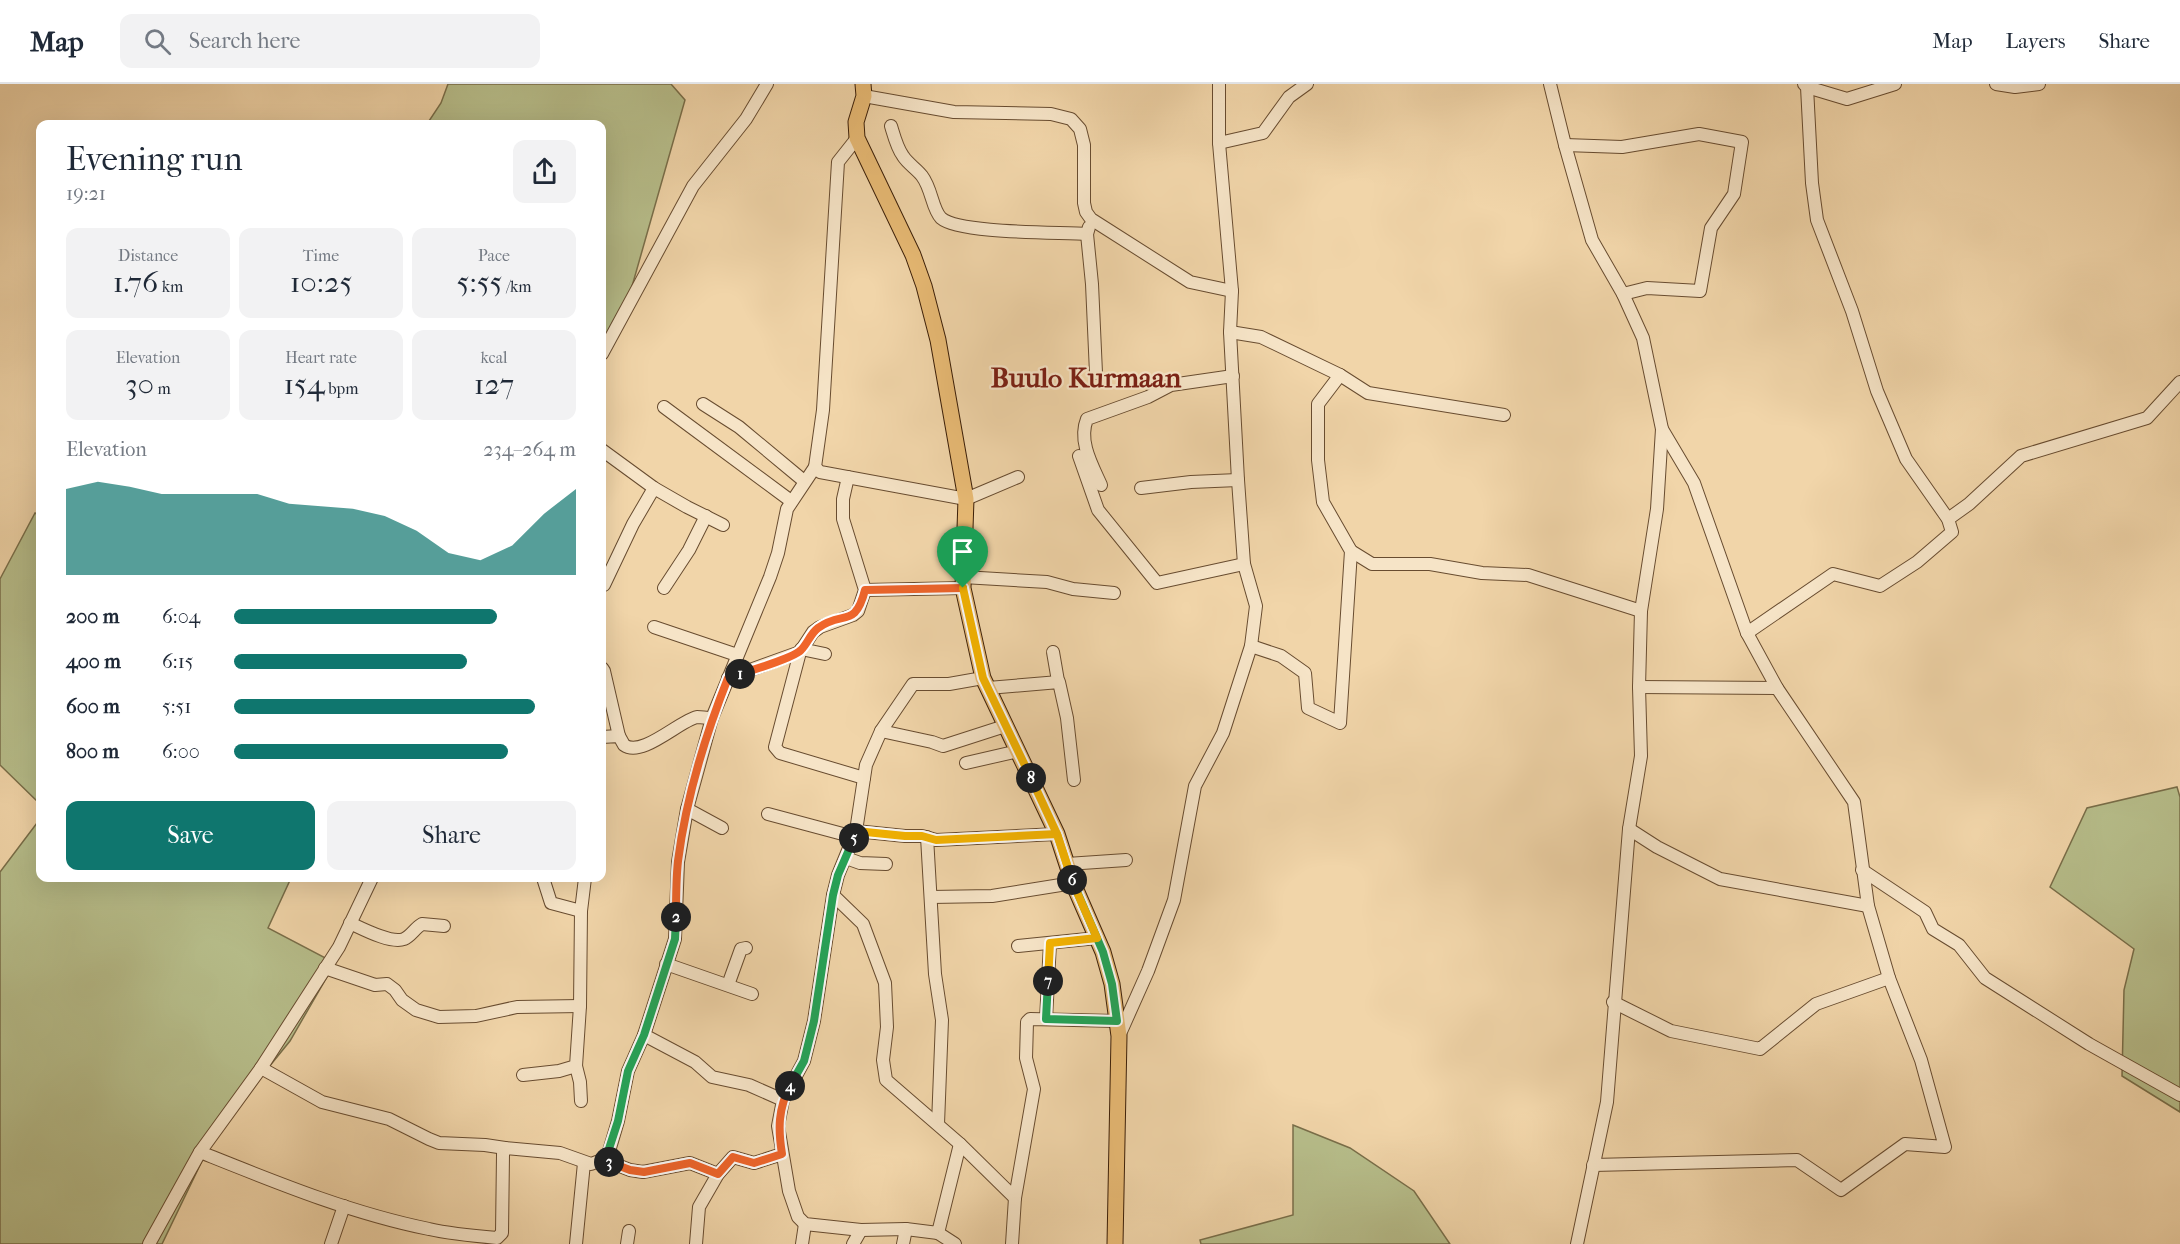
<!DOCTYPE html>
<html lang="en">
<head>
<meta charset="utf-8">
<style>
  :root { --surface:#fff; --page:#f2f2f3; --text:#1f2937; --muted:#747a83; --line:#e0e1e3; --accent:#0f766e }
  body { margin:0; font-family:"IM FELL French Canon",serif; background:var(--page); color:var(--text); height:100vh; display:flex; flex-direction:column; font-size:22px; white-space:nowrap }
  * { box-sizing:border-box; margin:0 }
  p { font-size:20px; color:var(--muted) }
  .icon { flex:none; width:33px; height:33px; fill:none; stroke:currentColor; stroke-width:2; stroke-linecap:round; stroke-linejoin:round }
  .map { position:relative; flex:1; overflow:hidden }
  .drawer { position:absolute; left:36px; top:36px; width:570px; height:762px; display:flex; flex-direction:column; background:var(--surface); border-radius:12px; box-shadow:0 6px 24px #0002 }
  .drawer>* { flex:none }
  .pin { position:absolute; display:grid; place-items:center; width:51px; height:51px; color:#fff; margin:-62px -26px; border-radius:50% 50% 50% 0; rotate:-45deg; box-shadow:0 0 6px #0007 }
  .pin .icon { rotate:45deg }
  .km { position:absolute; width:30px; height:30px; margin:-15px; border-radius:50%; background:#222; color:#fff; font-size:16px; line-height:30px; text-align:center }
  .round { display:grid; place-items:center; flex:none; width:63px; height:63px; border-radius:12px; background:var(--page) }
  .summary { display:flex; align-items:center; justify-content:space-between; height:102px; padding:0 30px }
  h1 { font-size:33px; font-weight:600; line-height:45px }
  .figures { display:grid; grid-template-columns:repeat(3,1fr); gap:9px; height:102px; padding:6px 30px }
  .figures div { display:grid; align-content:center; border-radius:12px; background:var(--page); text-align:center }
  .figures b { font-size:30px; font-weight:600 }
  .figures small { font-size:16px; font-weight:400 }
  .figures p { font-size:16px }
  .chart { height:168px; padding:12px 30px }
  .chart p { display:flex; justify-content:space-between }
  .chart svg { width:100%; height:108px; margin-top:6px; fill:var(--accent); opacity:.7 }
  .button { display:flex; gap:12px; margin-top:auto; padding:12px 30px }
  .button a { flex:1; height:69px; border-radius:12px; background:var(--accent); color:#fff; font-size:24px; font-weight:600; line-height:69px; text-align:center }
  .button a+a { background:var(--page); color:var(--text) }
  ul { padding:0 30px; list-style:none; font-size:20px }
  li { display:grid; grid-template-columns:96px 72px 1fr; align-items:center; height:45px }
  li i { height:15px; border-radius:8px; background:var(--accent) }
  header { display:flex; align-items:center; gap:36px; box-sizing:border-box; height:84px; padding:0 30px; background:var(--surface); border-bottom:2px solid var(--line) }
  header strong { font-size:28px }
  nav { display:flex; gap:33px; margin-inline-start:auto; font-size:21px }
  .search { width:420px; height:54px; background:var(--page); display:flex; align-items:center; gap:15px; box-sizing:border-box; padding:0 21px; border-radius:12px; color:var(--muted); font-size:22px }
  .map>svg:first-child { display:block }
</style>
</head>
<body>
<header>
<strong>Map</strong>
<div class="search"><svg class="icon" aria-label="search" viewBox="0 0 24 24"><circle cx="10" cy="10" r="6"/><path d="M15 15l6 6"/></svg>Search here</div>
<nav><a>Map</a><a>Layers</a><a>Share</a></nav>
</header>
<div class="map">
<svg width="2180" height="1160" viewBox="0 0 2180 1160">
  <rect width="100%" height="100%" fill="#f1d5a9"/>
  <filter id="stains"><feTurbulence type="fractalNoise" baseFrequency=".00333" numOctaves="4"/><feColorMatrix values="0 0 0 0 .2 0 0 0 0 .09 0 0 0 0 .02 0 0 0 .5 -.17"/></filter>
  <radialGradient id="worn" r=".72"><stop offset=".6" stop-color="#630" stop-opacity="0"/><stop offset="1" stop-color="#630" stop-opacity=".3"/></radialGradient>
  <g fill="#b7be8b" stroke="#796e49" stroke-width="1.5">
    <path d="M448,0H671L685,16L623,234L602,267V40H427L441,19Z"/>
    <path d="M35,429L40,432V720L0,681V495Z"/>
    <path d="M2177,703L2180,713V1028L2122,992L2124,906L2134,865L2050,803L2087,724Z"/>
    <path d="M40,735V794H291L268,844L335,879L290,957L216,1048L162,1160H0V788Z"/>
    <path d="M1293,1041L1350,1064L1414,1107L1450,1160H1201L1200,1156L1293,1131Z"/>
  </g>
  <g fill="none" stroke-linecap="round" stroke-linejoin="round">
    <g stroke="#684c30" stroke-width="14">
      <g id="minor">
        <path d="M1550,0L1565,61L1592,156L1623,210L1643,254L1662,345L1694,399L1747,549L1777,604L1854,718L1868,822L1889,894L1816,920L1760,965L1671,947L1613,918"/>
        <path d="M1996,0L2015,3L2039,0"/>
        <path d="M1807,3L1847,15L1895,0"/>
        <path d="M864,12L954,28L1051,30L1071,35L1080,45L1084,61V119L1086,128L1091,135L1190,198L1232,207"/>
        <path d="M891,42C894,52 897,64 903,72C908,80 917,85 922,92C932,105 932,125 941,134C959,150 1060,148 1087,150"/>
        <path d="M857,54L838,78L823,326L815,383L820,388L966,415L1018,393"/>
        <path d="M1219,59L1263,49L1289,13L1307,0"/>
        <path d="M1565,61L1622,63L1699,50L1742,58L1734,110L1711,144L1700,207L1647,204L1623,210"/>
        <path d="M1089,143L1087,150L1092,200L1096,289"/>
        <path d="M1230,248L1261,253L1340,291L1368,309L1504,331"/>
        <path d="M602,270L693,102L746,35L767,0"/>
        <path d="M703,320L739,343L804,397"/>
        <path d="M664,323L791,417"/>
        <path d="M602,366L654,404L687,423L723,441"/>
        <path d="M1079,372L1098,426L1157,499L1244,480"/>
        <path d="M1101,401C1092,381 1078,357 1087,335L1148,313L1171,301L1233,292"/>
        <path d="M1141,404L1191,398L1238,396"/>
        <path d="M1948,435L1969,420L2021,372L2147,334L2180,298"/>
        <path d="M1351,467L1372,480H1430L1482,489L1528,491L1641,527"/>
        <path d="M963,493L1047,498L1073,505L1114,509"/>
        <path d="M604,501L633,440L654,404"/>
        <path d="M664,504L689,466L706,432"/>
        <path d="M865,506L963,504"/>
        <path d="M654,543L737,571"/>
        <path d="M1747,549L1833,490L1880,502L1917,478L1952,448L1948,435L1906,375L1877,307L1852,227L1817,136L1812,99L1807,3L1804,0"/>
        <path d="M1251,562L1281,572L1305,589L1308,624L1340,639L1351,467L1323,418L1318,376V320L1340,291"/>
        <path d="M801,565L825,570"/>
        <path d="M800,568L775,663L780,669L864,694"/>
        <path d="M1053,568L1058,597"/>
        <path d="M602,584L604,587L619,652"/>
        <path d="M728,594L800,568L813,548L820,543L853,531L858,527L865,506L843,435V415L848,393"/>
        <path d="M1639,603L1777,604"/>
        <path d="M988,604L1059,598L1067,634L1074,696"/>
        <path d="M881,647L932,658L943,662L1005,642"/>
        <path d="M602,653L619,652L624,661C642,674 679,637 697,633C701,633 707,634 712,634"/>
        <path d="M966,679L1018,667"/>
        <path d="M687,725L722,744"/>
        <path d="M768,730L854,753"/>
        <path d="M1629,745L1657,763L1720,795L1868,822"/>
        <path d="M856,747L905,752H922L936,756L1057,750"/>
        <path d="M927,753L935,890L942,936L938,1040"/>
        <path d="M846,774L860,779L886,780"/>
        <path d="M1067,780L1126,776"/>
        <path d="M1862,786L1925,828L1933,845L1959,861L1985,894L2089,960L2180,1011"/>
        <path d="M543,794L551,819L581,827"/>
        <path d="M833,811L863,840L885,899L887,943L883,976L886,996L960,1060L1015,1114L1034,1005L1026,974L1027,938L1030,935L1117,937"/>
        <path d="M931,813L992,812L1073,799"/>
        <path d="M350,839C363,845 391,860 404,855C411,852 415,844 422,840L444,842"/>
        <path d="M1018,862L1097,854"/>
        <path d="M666,880L752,910"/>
        <path d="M325,884L375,901L387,900L395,906L402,916L416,926L439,933L476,932L517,923L580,922"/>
        <path d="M728,901L741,865L746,864"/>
        <path d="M1046,935L1050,859"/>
        <path d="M644,951L695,978L712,993L749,1001L783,1016"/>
        <path d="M1119,952L1148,887L1174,816L1195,702L1223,649L1251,562L1256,522L1244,480L1238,396L1230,248L1232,207L1219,59V0"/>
        <path d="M576,982L580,998L581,1017"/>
        <path d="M261,984L322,1018L389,1035L429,1055L439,1059L485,1061L505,1064"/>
        <path d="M523,991L559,987L576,982L580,922L581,827L585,794"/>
        <path d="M960,1060L938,1149L906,1145L861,1146L805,1140L798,1133L789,1107L778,1042L783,1016L804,977L814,937L833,811L838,791L856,747L866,681L881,647L913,600H949L983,594"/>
        <path d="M200,1068C275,1098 350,1129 429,1145C451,1150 474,1152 497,1154L502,1149L503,1070L505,1064L560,1069L591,1080L607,1074"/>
        <path d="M1593,1081L1797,1076L1841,1106L1905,1060L1945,1063L1921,976L1889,894"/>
        <path d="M718,1090L690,1079L643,1088L630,1086L607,1077V1074L618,1037L628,987L644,951L675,855L678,778L687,725L712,634L770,493L778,469L787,425L815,383"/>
        <path d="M938,1149L955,1160"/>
        <path d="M149,1160L200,1068L261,984L339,863L372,794"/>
        <path d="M331,1160L344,1122"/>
        <path d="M576,1160L584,1079"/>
        <path d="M627,1160L629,1147"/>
        <path d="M696,1160L699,1123L718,1090L733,1073L754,1079L782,1070"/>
        <path d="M802,1160L805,1140"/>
        <path d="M853,1160L861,1146"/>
        <path d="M903,1160L906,1145"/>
        <path d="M1012,1160L1015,1114"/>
        <path d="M1577,1160L1607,1018L1629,745L1641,672L1639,603L1641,527L1657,425L1662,345"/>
      </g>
    </g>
    <g stroke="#3b1e07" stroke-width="17">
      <path id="major" d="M863,0L864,12L856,38L857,54L913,171L924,202L938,256L966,415L963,504L983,594L1057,750L1073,799L1103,868L1112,900L1119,952L1115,1160"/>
    </g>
    <use href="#minor" stroke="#f6e4c7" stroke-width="12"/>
    <use href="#major" stroke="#e8ba74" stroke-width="15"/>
  </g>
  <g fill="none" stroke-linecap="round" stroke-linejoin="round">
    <g stroke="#fff" stroke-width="12">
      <path id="split-1" d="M740,590C752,586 794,574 801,566C808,559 810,550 818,544C843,526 855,545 865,506L963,504"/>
    </g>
    <g stroke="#fff" stroke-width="12">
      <path id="split-2" d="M676,833C676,814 676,795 678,777C686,714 705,652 728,594L740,590"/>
    </g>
    <g stroke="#fff" stroke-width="12">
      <path id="split-3" d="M609,1078L606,1074L618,1037L628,987L644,951L675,855L676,833"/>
    </g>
    <g stroke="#fff" stroke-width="12">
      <path id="split-4" d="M609,1078L630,1086L644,1088L690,1079L718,1090L733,1073L754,1079L782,1070C778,1045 778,1025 790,1002"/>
    </g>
    <g stroke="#fff" stroke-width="12">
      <path id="split-5" d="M790,1002L804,977L814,937L833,811L838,791L854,754"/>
    </g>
    <g stroke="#fff" stroke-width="12">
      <path id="split-6" d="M854,754L856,747L905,752H922L936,756L1057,750L1072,796"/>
    </g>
    <g stroke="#fff" stroke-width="12">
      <path id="split-7" d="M1048,897L1046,935L1117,937L1112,900L1103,868L1072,796"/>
    </g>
    <g stroke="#fff" stroke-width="12">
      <path id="split-8" d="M1031,694L1057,750L1073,799L1097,854L1050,859L1048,897"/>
    </g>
    <g stroke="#fff" stroke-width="12">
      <path id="split-9" d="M963,504L983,594L1031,694"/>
    </g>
    <use href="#split-1" stroke="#f0652b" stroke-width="8"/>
    <use href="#split-2" stroke="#f0652b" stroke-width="8"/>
    <use href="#split-3" stroke="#22a559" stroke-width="8"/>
    <use href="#split-4" stroke="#f0652b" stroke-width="8"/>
    <use href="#split-5" stroke="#22a559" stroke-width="8"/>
    <use href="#split-6" stroke="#f5b400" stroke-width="8"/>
    <use href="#split-7" stroke="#22a559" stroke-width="8"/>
    <use href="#split-8" stroke="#f5b400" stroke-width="8"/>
    <use href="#split-9" stroke="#f5b400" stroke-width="8"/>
  </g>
  <g text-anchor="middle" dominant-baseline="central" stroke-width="4.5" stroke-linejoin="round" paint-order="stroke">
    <g font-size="28" font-weight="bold" fill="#7a1f14" stroke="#f6e4c7">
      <text x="1086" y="293">Buulo Kurmaan</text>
    </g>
  </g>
  <rect width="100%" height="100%" filter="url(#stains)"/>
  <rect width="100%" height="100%" fill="url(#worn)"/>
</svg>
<div class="pin" style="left:963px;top:504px;background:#1e9e55"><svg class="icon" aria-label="arrive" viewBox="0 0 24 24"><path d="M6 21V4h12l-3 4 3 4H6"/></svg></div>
<b class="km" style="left:740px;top:590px">1</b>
<b class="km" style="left:676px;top:833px">2</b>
<b class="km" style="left:609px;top:1078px">3</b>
<b class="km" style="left:790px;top:1002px">4</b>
<b class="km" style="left:854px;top:754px">5</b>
<b class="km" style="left:1072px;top:796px">6</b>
<b class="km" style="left:1048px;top:897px">7</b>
<b class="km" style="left:1031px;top:694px">8</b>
<section class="drawer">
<div class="summary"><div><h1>Evening run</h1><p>19:21</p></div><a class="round"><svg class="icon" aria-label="share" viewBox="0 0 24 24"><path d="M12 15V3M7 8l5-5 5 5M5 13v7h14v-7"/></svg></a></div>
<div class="figures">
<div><p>Distance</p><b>1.76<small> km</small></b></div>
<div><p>Time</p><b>10:25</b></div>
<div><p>Pace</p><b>5:55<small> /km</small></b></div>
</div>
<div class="figures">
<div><p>Elevation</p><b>30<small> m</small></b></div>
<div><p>Heart rate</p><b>154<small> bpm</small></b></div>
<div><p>kcal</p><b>127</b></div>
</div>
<div class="chart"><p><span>Elevation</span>234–264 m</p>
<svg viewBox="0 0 160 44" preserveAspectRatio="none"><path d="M0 44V9L10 6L20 8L30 11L40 11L50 11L60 11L70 15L80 16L90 17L100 20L110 26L120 35L130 38L140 32L150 19L160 9V44z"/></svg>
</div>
<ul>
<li><b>200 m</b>6:04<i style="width:77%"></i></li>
<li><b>400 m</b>6:15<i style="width:68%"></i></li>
<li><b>600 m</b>5:51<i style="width:88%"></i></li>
<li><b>800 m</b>6:00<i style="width:80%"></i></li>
</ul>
<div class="button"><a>Save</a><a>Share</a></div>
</section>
</div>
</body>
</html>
